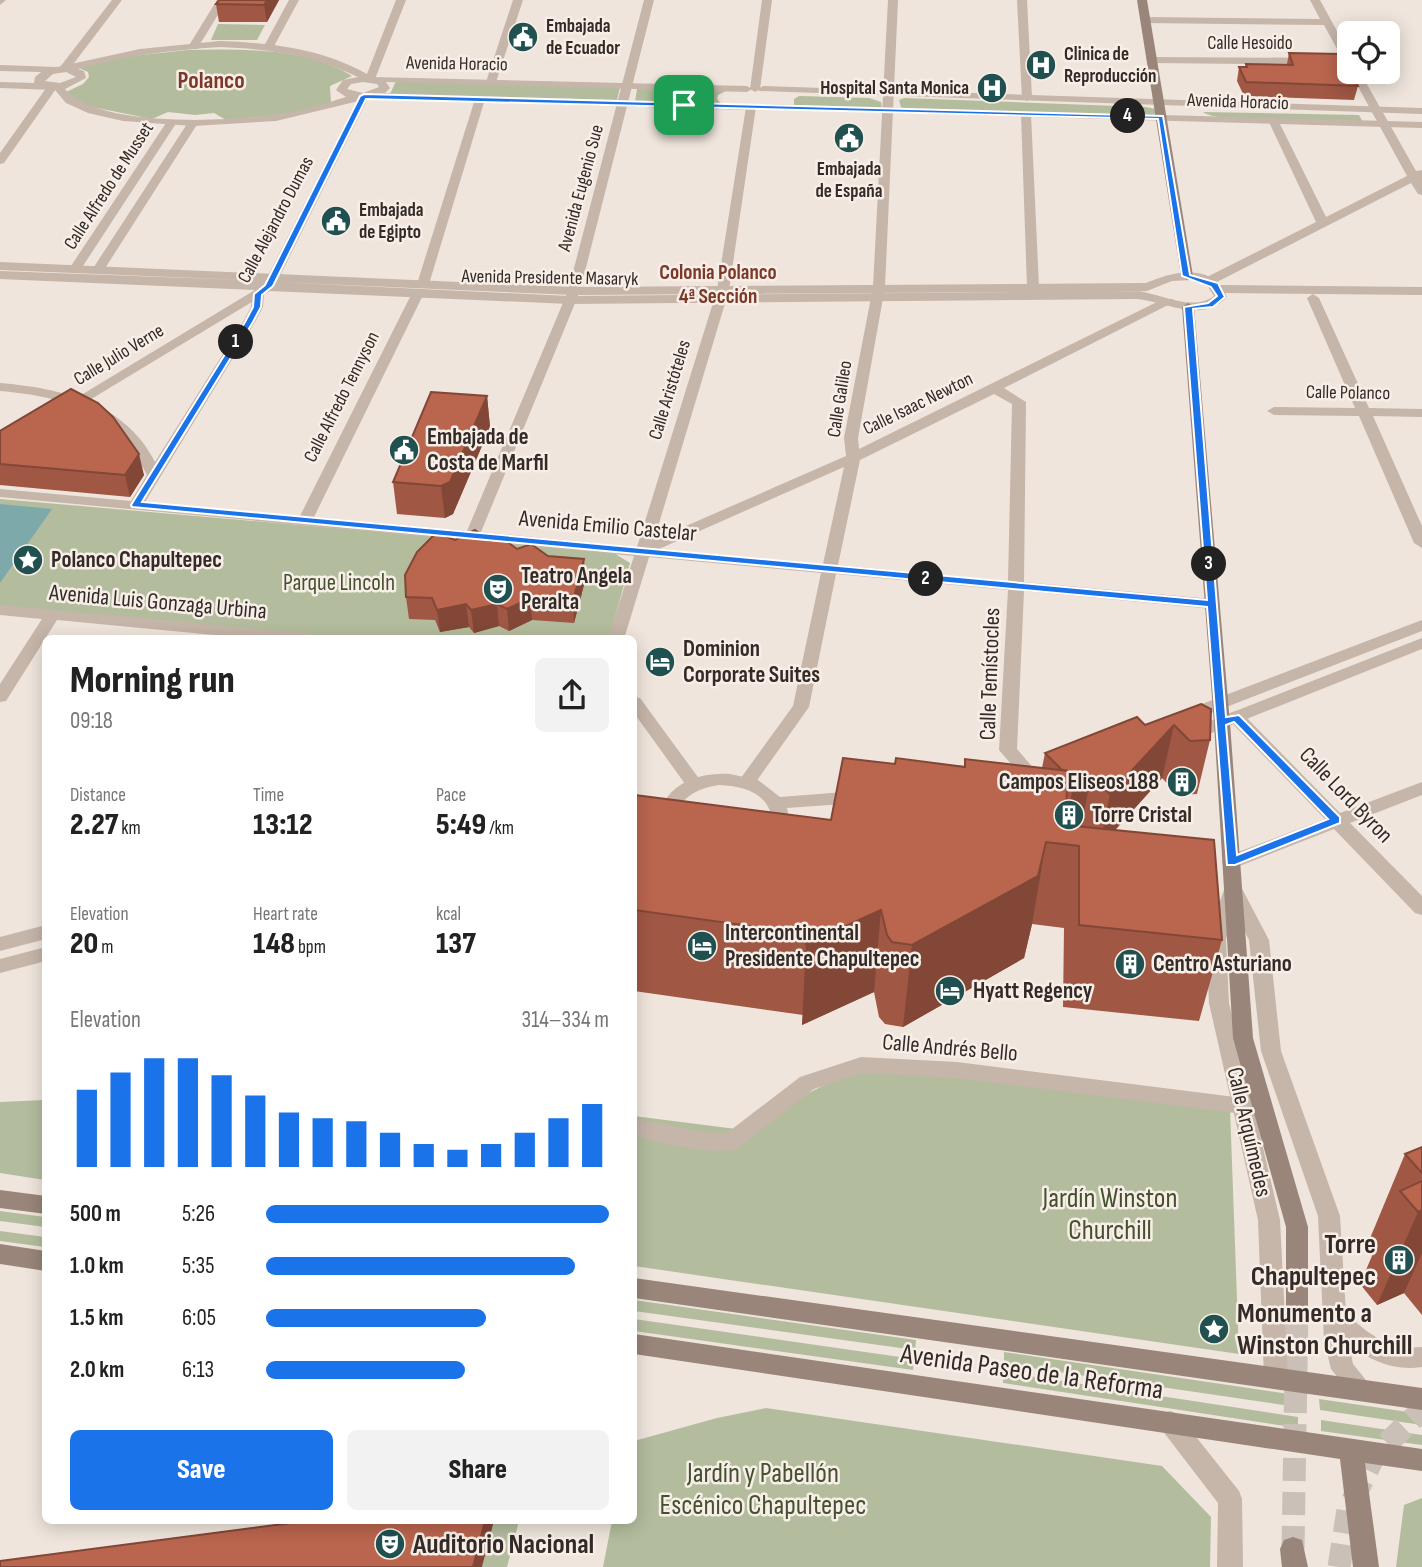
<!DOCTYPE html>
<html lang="en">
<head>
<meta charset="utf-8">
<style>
  :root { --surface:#fff; --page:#f2f2f2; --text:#222; --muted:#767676; --accent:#1a73e8 }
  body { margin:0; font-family:"Sofia Sans Condensed",sans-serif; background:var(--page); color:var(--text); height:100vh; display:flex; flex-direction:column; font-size:26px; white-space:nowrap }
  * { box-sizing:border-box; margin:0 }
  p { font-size:23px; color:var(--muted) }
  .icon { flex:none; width:38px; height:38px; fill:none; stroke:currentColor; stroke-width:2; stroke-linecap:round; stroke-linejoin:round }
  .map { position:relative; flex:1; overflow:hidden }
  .side { position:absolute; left:42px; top:635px; width:595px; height:889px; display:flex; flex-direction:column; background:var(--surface); border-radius:10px; box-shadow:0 4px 18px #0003 }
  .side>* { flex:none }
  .fabs { position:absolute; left:1337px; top:21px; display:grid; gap:14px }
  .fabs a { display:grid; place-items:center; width:63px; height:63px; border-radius:10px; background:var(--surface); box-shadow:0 4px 18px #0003; font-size:35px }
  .pin { position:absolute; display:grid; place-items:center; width:60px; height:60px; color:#fff; margin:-30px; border-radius:14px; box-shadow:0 4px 10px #0006 }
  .km { position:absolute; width:35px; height:35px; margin:-18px; border-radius:50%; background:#222; color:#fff; font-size:19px; line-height:35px; text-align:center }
  .round { display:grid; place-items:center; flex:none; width:74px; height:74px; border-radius:10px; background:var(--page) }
  .summary { display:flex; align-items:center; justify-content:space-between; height:119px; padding:0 28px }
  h1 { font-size:38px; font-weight:800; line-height:52px }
  .metrics { display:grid; grid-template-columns:repeat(3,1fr); gap:10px; height:119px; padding:7px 28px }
  .metrics div { display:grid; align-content:center }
  .metrics b { font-size:30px; font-weight:800 }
  .metrics small { font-size:19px; font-weight:400 }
  .metrics p { font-size:19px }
  .chart { height:196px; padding:14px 28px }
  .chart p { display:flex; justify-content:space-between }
  .chart svg { width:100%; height:126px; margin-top:7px; stroke:var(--accent); stroke-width:6 }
  .action { display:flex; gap:14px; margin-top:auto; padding:14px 28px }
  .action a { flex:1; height:80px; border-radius:10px; background:var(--accent); color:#fff; font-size:28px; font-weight:800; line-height:80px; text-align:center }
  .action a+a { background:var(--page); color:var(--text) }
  ul { padding:0 28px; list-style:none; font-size:23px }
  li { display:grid; grid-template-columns:112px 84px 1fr; align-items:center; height:52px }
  li i { height:18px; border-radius:9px; background:var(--accent) }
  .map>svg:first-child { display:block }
</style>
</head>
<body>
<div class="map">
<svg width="1422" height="1567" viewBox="0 0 1422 1567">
  <rect width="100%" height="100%" fill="#efe5dc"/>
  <g fill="#b3bd9d">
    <path d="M218,24L265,25L257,40H211Z"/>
    <path d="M188,50C240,49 306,47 352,76L330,86L331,103L297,113L226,120L214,113L195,115L168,112L152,119L82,105L66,92L83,84L89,77L88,72L79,68L114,58Z"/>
    <path d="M396,81L620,87L617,100L390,94Z"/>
    <path d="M637,89L728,90L718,95L717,99L722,105L635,102Z"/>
    <path d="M799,96L869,98L881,102L882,109L794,105V99Z"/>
    <path d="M904,98L1145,107L1156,109L1158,116L905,109L901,107L899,100Z"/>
    <path d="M1203,112L1359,115L1363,122C1337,121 1217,124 1203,112Z"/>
    <path d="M0,499L612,552L630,563L609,639H348L0,606Z"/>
    <path d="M861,1067L1230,1108L1239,1354L634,1266V1116L736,1129Z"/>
    <path d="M45,1100V1180L0,1173V1102Z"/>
    <path d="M0,1211L45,1217V1227L0,1221Z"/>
    <path d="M0,1231L45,1237V1247L0,1241Z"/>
    <path d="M634,1300L916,1340L915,1350L634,1311Z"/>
    <path d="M634,1319L914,1359L913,1370L634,1331Z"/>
    <path d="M1004,1352L1296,1395L1297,1407L1004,1364Z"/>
    <path d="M1003,1372L1298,1417V1428L1003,1383Z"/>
    <path d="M1319,1399L1422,1414V1425L1320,1410Z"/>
    <path d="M766,1408L1162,1466L1211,1517L1210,1567H603L612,1521H634V1441L717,1418Z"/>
    <path d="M1321,1420L1422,1435V1445L1321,1431Z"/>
    <path d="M1422,1498V1567H1396L1404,1505Z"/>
    <path d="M494,1521H519L507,1567H482Z"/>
  </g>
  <path fill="#7da9aa" d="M0,504L52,509L0,583Z"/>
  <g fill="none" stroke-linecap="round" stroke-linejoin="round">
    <g stroke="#cac0b8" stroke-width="23" stroke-dasharray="23 11" stroke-linecap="butt">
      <path d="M1293,1549L1297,1307"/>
      <path d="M1339,1567L1348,1510L1374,1456L1422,1410"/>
    </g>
    <g fill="#c6b5a9" fill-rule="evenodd">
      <path d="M0,0H6L0,5Z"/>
      <path d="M112,0H122L68,71H60V67Z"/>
      <path d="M217,0H227L197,49H189L188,47Z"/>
      <path d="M289,0H299L273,48L264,50L263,48Z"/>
      <path d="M396,0H406L375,79L366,81L365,79Z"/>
      <path d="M513,0H523L496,82L487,84L486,82Z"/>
      <path d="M644,0H654L580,291L481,532L637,547L717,290L746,107L751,104L756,107L729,290L654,540L846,456L844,438L873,287L888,0H898L885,287L858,438L859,449L1163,299H1173L1174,302L1004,388L1026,402L1024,582L1212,599L1220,604L1212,609L1024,591L1017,749L1041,777L1044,781L1041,785H1029L999,750L1008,590L836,574L809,707L753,786L747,788L738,782L793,706L821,573L649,557L624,639H608L634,556L0,497V489L131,501L147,475C116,412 67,397 0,391V383C60,388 126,403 155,462L243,322L251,307L252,294L258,290L264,294L263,307L255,322L145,502L300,516L412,293L418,289L424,293L314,517L467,531L568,291ZM994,394L1012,404L1008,581L838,565L860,460ZM844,467L823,564L659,549Z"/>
      <path d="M762,0H772L760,89L755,92L750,89Z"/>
      <path d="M1017,0H1027L1032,98L1027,101L1022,98Z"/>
      <path d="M1310,0H1320L1349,53V65L1151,63L1146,60L1151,57L1342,58L1324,25L1145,23L1140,20L1145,17L1320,19Z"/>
      <path d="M1350,72H1360L1416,171L1422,170V195L1418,194L1411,183L1213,284H1205V278L1316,222L1268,120L1269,118L1278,120L1326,217L1407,176Z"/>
      <path d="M49,84L58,86L4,163L0,164V153Z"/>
      <path d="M364,93L369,96L279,278L277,281H269L267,278L359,96Z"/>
      <path d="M480,96L485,99L429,284L423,288L419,287L417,284L475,99Z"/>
      <path d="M1026,111L1031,114L1039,287L1033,291L1027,287L1021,114Z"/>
      <path d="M168,120L177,122L79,272H71L69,269Z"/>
      <path d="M189,121L198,123L102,273H94L92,270Z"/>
      <path d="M1313,294L1319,298L1369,408L1422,409V417L1373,416L1422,526V548L1414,543L1359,416L1274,415L1267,411L1274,407L1355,408L1307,298Z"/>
      <path d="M0,605L313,634L321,639H256L57,620L6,701L0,702V684L42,619L0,615Z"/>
      <path d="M634,697L640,698L700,780L703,784L700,788H688L634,713Z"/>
      <path d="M1236,711L1242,713L1340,813L1422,782V795L1350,823L1422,896V915L1415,913L1334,829L1237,867H1225L1222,862L1225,857L1325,819L1230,721L1228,717L1230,713Z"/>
      <path d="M861,1057L957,1062L1243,1098L1250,1100L1253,1106L1250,1112L1243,1114L957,1078L861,1073L814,1089L738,1148C711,1157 662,1142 634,1136V1119L704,1132L727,1133L800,1077Z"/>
    </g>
    <g fill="#c6b5a9" fill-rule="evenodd">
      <path d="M220,41C274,43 326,49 372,77L747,86L752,89L747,92L386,82L390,88L385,93L744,104L749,107L744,110L367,99L276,121L193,126L123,121L88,113L66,103L55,90L0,88V82L34,83L35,77L41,72L0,71V65L57,67L140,49ZM220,47C270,49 313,55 358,77L343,80L336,90L346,97C324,104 301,111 278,114C230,122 98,128 65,89L86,78L84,71L78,69C125,56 172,50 220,47ZM66,72L76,77L60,83L45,81L53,74ZM363,82L377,84L379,87L363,93L347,89L351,84Z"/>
      <path d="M763,86L1422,108V114L759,91L758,89Z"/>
      <path d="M760,104L1422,122V128L756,109L755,107Z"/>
      <path d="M0,262L574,287L1146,283C1170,273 1200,264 1220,285L1422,287V295L1225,293L1227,297C1202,324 1167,302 1137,299L569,304L270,291L68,413L63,412V406L255,290L0,279V271L266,281L0,270ZM1192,280L1208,287L1214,296C1192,312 1162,294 1137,291L569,296L275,282L574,295L1147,291L1172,281Z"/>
      <path d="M1422,620V631L1193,720H1181L1179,716L1181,712Z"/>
      <path d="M1422,638V649L1194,740L1188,742L1179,736L1182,732Z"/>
      <path d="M730,774L758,780L780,797L857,791L866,797L857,803L787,808L790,824L787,828L781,830L678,849L672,848L656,823C663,786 695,772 730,774ZM719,785C742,786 768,792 772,819L683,836L674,823C678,798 695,789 719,785Z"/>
      <path d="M1233,883L1240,885L1269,940L1281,1051L1340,1216L1346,1313C1369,1335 1389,1350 1422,1347V1367C1394,1371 1370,1361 1349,1344L1353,1364L1374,1390L1370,1398L1362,1401L1354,1398L1331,1369L1324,1340L1318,1216L1261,1051L1249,940L1235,912L1226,939L1229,1003L1280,1220L1288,1377L1284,1385L1276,1388L1268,1385L1264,1377L1258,1220L1209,1003L1206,939L1224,890L1226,885Z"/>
      <path d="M46,925V939L0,951V937Z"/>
      <path d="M46,947V961L0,973V959Z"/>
      <path d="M1170,1411L1178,1414L1239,1491L1242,1499L1243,1567H1217L1218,1503L1162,1430L1158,1422L1162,1414Z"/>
    </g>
    <g fill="#99857a" fill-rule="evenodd">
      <path d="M1137,0H1147L1193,276L1187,280L1181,276Z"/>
      <path d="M1188,303L1194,307L1230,723L1253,1038L1308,1227V1307L1305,1314L1297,1317L1289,1314L1286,1307V1227L1233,1038L1214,723L1182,307Z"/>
      <path d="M0,1190L46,1196V1214L0,1208Z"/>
      <path d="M0,1244L46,1251V1271L0,1264Z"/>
      <path d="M634,1278L1422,1388V1410L634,1298Z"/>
      <path d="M634,1334L1422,1449V1471L1365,1463L1379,1567H1353L1340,1459L634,1354Z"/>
      <path d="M1293,1537L1302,1540L1308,1567H1282L1280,1549L1284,1540Z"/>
    </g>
  </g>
  <g fill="#a05743">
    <path d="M219,0H279L267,22H219L216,4Z"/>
    <path d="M1289,53L1358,86L1354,100L1244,96L1237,81L1239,67H1245L1246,64H1287Z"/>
    <path d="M487,396L490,427L453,514L445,518L397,514L393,482Z"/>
    <path d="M0,431L144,475L130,497L0,485Z"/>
    <path d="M455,540L490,541L548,556L584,559L585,581L574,623L532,620L509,631L499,626L474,633L469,627L440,632L435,620L409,619L406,597Z"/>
    <path d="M1201,704L1210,740L1197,794L1178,795L1162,778L1115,830L1222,940L1199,1021L1063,1007L1064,928L1032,924L1024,958L903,1027L885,1024L879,1017L874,992L802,1025L803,1015L634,991V795L831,820L895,764L1042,768L1045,753L1145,725Z"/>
    <path d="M1422,1147V1315L1404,1293L1377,1305L1360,1284L1372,1256L1366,1248L1405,1154Z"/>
  </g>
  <g fill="#824737">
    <path d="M267,0H279L267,22L264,5Z"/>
    <path d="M487,396L490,427L453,514L445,518L441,486Z"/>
    <path d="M139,454L144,475L130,497L125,475Z"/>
    <path d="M584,559L585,581L574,623L573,601Z"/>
    <path d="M530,598L532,620L509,631L507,609Z"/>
    <path d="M466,604L469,627L440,632L437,610Z"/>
    <path d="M497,604L499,626L474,633L471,610Z"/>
    <path d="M1174,725L1162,778L1099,848L1110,794Z"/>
    <path d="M1091,775L1081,829L1064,836L1074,782Z"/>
    <path d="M1046,842L1032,924L1024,958L903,1027L912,945Z"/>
    <path d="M881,910L874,992L802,1025L806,944Z"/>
    <path d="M1422,1210V1253L1404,1293L1377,1305L1418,1212Z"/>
    <path d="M485,1521H494L482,1567H473Z"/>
  </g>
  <g fill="#ba654e" stroke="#824737" stroke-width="2">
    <path d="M219,0H267L264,5L216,4Z"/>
    <path d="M1289,53L1342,54L1349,68V72H1351L1358,86L1246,82L1239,67H1247L1246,64L1293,65Z"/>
    <path d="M71,389L98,403L113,417L139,454L125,475L0,464V431Z"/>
    <path d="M431,392L487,396L450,482L441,486L393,482Z"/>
    <path d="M475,530L490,541L501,537L517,549L531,544L548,556L584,559L573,601L530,598L507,609L497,604L471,610L466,604L437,610L432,598L406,597L405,575L417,552L436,533L455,540Z"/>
    <path d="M1201,704L1211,709L1210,740L1190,741L1174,725L1110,794L1091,775L1074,782L1067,776L1068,771L1062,770L1045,753L1137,717L1145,725Z"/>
    <path d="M843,758L895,764L896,758L965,767V759L1068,771L1065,825L1214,840L1222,940L1079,925V846L1046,842L1038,876L912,945L892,942L887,935L881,910L806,944L808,934L634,910V795L831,820Z"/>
    <path d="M1422,1147V1173L1405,1154Z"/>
    <path d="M1422,1181V1210L1418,1212L1400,1191Z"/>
    <path d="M306,1521H485L473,1567H0V1561Z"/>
  </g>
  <path fill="#1a73e8" stroke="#fff" stroke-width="2" fill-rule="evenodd" d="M364,94L1163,116L1190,275L1218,283L1225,297L1213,307L1193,309L1226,717L1239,715L1340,817V823L1235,865H1227L1207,607L132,507L131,505L245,322L253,307L254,294L265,285L360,96ZM366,99L1158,119L1182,276L1211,287L1217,296L1208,303L1184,307L1207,600L142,502L253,322L261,307L262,295L273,286ZM1234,722L1328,819L1237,855L1226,725Z"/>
  <defs>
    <g id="civic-disc" transform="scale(1.575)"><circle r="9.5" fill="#215051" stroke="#f7efe7"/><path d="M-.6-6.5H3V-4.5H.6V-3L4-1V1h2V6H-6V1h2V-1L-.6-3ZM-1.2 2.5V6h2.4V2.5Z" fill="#fff"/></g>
    <g id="hospital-disc" transform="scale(1.575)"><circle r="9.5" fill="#215051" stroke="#f7efe7"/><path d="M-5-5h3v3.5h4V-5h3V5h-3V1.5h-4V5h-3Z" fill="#fff"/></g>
    <g id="sight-disc" transform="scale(1.575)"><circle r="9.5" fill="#215051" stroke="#f7efe7"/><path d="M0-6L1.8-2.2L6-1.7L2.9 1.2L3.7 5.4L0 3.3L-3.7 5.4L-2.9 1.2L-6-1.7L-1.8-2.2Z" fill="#fff"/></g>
    <g id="theatre-disc" transform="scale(1.575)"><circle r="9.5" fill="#215051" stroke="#f7efe7"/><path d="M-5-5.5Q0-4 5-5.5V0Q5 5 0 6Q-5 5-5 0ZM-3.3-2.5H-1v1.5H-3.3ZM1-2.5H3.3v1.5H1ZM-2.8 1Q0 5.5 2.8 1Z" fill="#fff"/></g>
    <g id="hotel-disc" transform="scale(1.575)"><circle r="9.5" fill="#215051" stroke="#f7efe7"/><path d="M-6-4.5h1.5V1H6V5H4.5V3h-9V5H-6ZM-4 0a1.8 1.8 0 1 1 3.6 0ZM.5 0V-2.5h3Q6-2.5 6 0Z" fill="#fff"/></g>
    <g id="building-disc" transform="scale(1.575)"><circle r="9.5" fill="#215051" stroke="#f7efe7"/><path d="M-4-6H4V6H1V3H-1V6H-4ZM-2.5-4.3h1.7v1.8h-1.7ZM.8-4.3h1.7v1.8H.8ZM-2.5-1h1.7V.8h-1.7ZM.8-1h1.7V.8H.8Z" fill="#fff"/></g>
  </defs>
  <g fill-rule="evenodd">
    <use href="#civic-disc" x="523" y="37"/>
    <use href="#hospital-disc" x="1041" y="65"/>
    <use href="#hospital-disc" x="992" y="88"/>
    <use href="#civic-disc" x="849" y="138"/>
    <use href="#civic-disc" x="336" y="221"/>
    <use href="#civic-disc" x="404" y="450"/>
    <use href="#sight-disc" x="28" y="560"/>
    <use href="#theatre-disc" x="498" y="589"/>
    <use href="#hotel-disc" x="660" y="662"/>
    <use href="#building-disc" x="1182" y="782"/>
    <use href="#building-disc" x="1069" y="815"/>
    <use href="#hotel-disc" x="702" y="946"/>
    <use href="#building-disc" x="1130" y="964"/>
    <use href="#hotel-disc" x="950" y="991"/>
    <use href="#building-disc" x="1399" y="1260"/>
    <use href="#sight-disc" x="1214" y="1329"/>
    <use href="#theatre-disc" x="390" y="1544"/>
  </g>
  <g text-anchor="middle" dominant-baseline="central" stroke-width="5" stroke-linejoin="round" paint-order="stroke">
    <g font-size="19" font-weight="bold" fill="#342b28" stroke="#f7efe7" text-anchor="start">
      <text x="546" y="26">Embajada<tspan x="546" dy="22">de Ecuador</tspan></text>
      <text x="1064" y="54">Clinica de<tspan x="1064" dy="22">Reproducción</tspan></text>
      <text x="969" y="88" text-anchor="end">Hospital Santa Monica</text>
      <text x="849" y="169" text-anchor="middle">Embajada<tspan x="849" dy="22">de España</tspan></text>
      <text x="359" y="210">Embajada<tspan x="359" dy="22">de Egipto</tspan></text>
    </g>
    <g font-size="19" fill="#342b28" stroke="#f7efe7">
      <text x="1250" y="43">Calle Hesoido</text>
      <text transform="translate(457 64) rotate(1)">Avenida Horacio</text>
      <text transform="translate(1238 102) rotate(2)">Avenida Horacio</text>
      <text transform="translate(109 186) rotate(-57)">Calle Alfredo de Musset</text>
      <text transform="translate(581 188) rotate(-75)">Avenida Eugenio Sue</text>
      <text transform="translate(276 220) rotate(-62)">Calle Alejandro Dumas</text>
      <text transform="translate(550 278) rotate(1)">Avenida Presidente Masaryk</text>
      <text transform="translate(119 355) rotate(-31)">Calle Julio Verne</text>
      <text transform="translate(670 390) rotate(-73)">Calle Aristóteles</text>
      <text transform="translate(1348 393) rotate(1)">Calle Polanco</text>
      <text transform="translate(342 397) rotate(-63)">Calle Alfredo Tennyson</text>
      <text transform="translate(840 399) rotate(-81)">Calle Galileo</text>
      <text transform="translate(918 404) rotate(-26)">Calle Isaac Newton</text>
    </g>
    <g font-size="21" font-weight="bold" fill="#7b3929" stroke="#f7efe7">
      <text x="718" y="272">Colonia Polanco<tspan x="718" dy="24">4ª Sección</tspan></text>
    </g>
    <g font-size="23" font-weight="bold" fill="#342b28" stroke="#f7efe7" text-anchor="start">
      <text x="427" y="437">Embajada de<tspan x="427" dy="26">Costa de Marfil</tspan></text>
      <text x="51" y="560">Polanco Chapultepec</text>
      <text x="521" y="576">Teatro Angela<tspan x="521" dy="26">Peralta</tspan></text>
      <text x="683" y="649">Dominion<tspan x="683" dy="26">Corporate Suites</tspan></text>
      <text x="1159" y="782" text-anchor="end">Campos Eliseos 188</text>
      <text x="1092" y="815">Torre Cristal</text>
      <text x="725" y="933">Intercontinental<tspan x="725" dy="26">Presidente Chapultepec</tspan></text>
      <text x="1153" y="964">Centro Asturiano</text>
      <text x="973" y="991">Hyatt Regency</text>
    </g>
    <g font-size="23" fill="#342b28" stroke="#f7efe7">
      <text transform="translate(608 526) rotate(5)">Avenida Emilio Castelar</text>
      <text transform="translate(158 602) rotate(5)">Avenida Luis Gonzaga Urbina</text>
      <text transform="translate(990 674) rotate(-88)">Calle Temístocles</text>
      <text transform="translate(1346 795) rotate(46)">Calle Lord Byron</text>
      <text transform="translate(950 1048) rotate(5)">Calle Andrés Bello</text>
      <text transform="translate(1249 1132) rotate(77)">Calle Arquímedes</text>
    </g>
    <g font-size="23" fill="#45502e" stroke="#f7efe7">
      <text x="339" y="583">Parque Lincoln</text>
    </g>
    <g font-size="24" font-weight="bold" fill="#7b3929" stroke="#f7efe7">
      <text x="211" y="80">Polanco</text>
    </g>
    <g font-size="28" fill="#45502e" stroke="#f7efe7">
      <text x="1110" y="1198">Jardín Winston<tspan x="1110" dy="32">Churchill</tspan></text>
      <text x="763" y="1473">Jardín y Pabellón<tspan x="763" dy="32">Escénico Chapultepec</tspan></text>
    </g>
    <g font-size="28" font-weight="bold" fill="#342b28" stroke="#f7efe7" text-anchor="start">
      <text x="1376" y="1244" text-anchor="end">Torre<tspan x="1376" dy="32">Chapultepec</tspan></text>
      <text x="1237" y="1313">Monumento a<tspan x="1237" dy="32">Winston Churchill</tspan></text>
      <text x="413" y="1544">Auditorio Nacional</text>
    </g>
    <g font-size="28" fill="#342b28" stroke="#f7efe7">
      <text transform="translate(1032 1372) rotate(8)">Avenida Paseo de la Reforma</text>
    </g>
  </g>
</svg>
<div class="fabs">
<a><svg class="icon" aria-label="locate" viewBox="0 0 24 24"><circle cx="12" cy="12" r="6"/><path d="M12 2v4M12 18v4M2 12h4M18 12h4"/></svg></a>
</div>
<div class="pin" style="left:684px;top:105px;background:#1e9e55"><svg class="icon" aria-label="arrive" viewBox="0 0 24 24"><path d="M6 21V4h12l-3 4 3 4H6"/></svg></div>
<b class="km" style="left:236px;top:342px">1</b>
<b class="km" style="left:926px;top:579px">2</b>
<b class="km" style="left:1209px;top:564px">3</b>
<b class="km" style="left:1128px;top:116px">4</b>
<section class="side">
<div class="summary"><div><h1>Morning run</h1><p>09:18</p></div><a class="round"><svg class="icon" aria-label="share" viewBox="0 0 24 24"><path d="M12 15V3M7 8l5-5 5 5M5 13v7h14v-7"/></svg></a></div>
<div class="metrics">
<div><p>Distance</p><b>2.27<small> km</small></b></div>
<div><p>Time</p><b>13:12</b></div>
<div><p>Pace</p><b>5:49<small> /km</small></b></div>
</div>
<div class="metrics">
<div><p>Elevation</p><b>20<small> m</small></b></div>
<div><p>Heart rate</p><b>148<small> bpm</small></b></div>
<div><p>kcal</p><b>137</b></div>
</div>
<div class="chart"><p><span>Elevation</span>314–334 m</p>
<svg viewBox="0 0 160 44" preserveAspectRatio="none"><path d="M5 44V17M15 44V11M25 44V6M35 44V6M45 44V12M55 44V19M65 44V25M75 44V27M85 44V28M95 44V32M105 44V36M115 44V38M125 44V36M135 44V32M145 44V27M155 44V22"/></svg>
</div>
<ul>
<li><b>500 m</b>5:26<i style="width:100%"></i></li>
<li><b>1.0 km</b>5:35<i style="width:90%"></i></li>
<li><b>1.5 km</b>6:05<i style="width:64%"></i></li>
<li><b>2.0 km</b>6:13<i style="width:58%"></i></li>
</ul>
<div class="action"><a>Save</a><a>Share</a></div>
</section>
</div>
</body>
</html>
